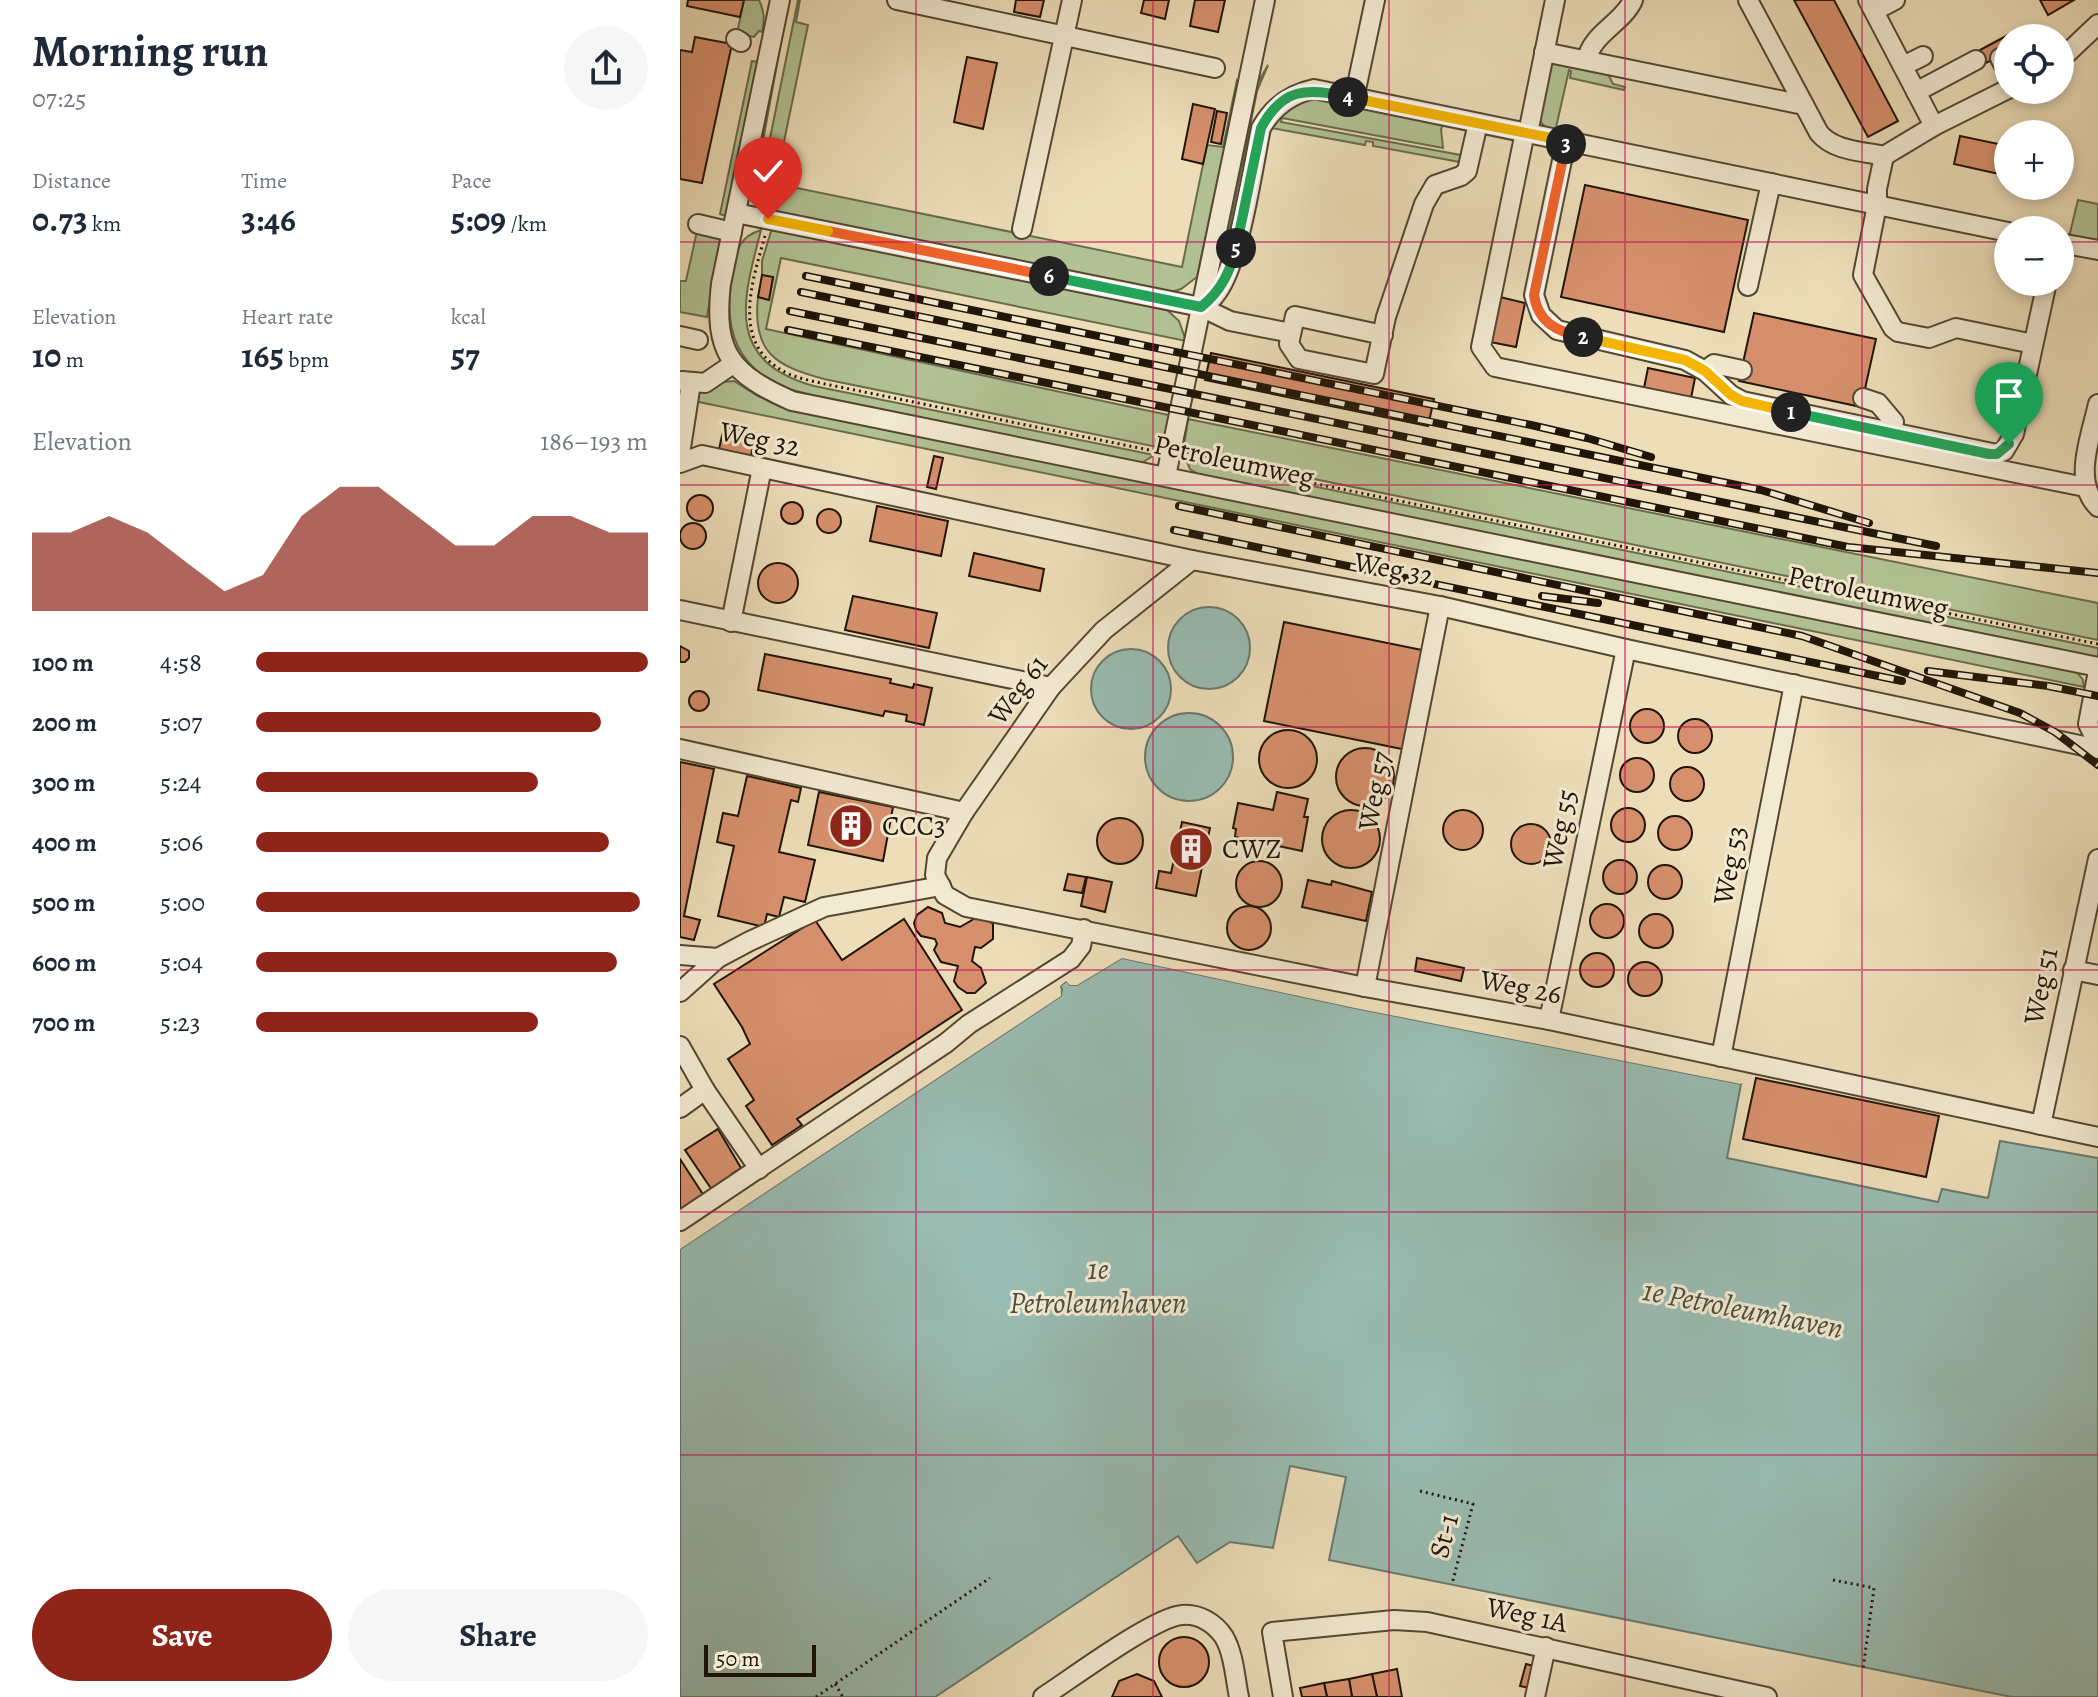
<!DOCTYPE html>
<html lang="en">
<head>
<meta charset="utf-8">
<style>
  :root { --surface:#fff; --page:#f6f6f7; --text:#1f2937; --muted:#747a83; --accent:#8f2418 }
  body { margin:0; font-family:Alegreya,serif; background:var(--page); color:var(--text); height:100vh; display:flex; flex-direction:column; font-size:30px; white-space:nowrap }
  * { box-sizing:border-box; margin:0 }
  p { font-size:26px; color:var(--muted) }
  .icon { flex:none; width:44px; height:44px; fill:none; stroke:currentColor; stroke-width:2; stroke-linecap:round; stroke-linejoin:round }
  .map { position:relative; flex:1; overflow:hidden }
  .drawer { display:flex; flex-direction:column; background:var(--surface); width:680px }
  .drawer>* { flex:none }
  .fabs { position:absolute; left:1314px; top:24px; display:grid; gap:16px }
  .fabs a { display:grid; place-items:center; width:80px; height:80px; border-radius:50%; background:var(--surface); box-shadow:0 4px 12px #0003; font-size:40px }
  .scale { position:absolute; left:24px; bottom:20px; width:112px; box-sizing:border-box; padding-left:8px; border:4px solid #201506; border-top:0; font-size:22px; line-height:28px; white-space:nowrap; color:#201506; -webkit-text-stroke:6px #f3ead2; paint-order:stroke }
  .pin { position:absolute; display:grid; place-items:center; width:68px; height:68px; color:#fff; margin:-82px -34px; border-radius:50% 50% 50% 0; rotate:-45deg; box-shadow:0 0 8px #0007 }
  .pin .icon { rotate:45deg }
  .km { position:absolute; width:40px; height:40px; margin:-20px; border-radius:50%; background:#222; color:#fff; font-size:22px; line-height:40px; text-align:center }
  .round { display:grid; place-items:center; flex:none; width:84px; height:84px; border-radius:42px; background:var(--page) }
  .summary { display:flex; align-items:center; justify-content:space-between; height:136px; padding:0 32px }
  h1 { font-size:44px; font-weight:600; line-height:60px }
  .stats { display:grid; grid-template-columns:repeat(3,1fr); gap:12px; height:136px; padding:8px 32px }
  .stats div { display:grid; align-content:center }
  .stats b { font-size:34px; font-weight:600 }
  .stats small { font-size:22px; font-weight:400 }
  .stats p { font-size:22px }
  .chart { height:224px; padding:16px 32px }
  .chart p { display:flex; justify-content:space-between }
  .chart svg { width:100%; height:144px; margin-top:8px; fill:var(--accent); opacity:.7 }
  .cta { display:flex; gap:16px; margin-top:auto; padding:16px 32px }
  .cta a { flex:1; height:92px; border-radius:48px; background:var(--accent); color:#fff; font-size:32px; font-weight:600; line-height:92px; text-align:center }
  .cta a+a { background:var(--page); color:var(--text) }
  ul { padding:0 32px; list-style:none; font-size:26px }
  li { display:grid; grid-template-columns:128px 96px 1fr; align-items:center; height:60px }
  li i { height:20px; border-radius:10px; background:var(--accent) }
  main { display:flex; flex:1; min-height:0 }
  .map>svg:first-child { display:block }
</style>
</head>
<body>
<main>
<section class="drawer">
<div class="summary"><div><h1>Morning run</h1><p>07:25</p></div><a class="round"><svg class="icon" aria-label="share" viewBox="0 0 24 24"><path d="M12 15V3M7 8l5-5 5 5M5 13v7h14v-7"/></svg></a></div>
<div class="stats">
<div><p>Distance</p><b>0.73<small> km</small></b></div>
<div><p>Time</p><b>3:46</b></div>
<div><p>Pace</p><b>5:09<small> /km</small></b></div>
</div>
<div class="stats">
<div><p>Elevation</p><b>10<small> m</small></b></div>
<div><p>Heart rate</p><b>165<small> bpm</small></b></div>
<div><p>kcal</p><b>57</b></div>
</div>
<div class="chart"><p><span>Elevation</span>186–193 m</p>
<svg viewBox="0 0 160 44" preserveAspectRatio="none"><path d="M0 44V20L10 20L20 15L30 20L40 29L50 38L60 33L70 15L80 6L90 6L100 15L110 24L120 24L130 15L140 15L150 20L160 20V44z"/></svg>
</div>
<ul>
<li><b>100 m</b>4:58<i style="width:100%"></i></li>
<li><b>200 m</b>5:07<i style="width:88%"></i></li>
<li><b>300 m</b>5:24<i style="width:72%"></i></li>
<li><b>400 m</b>5:06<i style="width:90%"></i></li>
<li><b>500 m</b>5:00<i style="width:98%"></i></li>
<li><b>600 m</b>5:04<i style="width:92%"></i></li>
<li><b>700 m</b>5:23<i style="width:72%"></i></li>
</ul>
<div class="cta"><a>Save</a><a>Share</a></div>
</section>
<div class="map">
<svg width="1418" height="1697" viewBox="0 0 1418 1697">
  <rect width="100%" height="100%" fill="#eddeb9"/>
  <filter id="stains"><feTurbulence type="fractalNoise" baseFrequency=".0025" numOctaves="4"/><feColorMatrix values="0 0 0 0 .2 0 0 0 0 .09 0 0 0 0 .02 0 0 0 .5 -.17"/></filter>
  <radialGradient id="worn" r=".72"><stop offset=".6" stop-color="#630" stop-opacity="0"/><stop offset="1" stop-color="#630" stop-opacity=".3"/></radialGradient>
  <g fill="#b2c294" stroke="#696c4d" stroke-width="2">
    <path d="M64,0H79C84,11 85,19 82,32L79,31L74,37L57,33Z"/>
    <path d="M118,0H120L116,22L128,25L98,171L102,185L502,267L527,145L543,147L557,80L559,82L517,277L501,289L491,292L93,211L96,194L87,153Z"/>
    <path d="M99,53L81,152L89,191L87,207L79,200L72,183Z"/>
    <path d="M72,61L78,62L46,216L40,214Z"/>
    <path d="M875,61L927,72L933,84L945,87L944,90L890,78L891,71L889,70L875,132L866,128L859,120L867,67Z"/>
    <path d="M588,65L577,91L541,272H537L577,84Z"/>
    <path d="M630,98L763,125L761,129L763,148L602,118L601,122L781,155L785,141V163L693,146V142L686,141L685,145L586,127L596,116Z"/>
    <path d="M1398,200L1418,204V243L1389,237Z"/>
    <path d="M92,228L487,310L499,321L506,341L101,258L86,329L493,416L485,439L477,447L144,379C95,366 72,352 78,297L89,299L93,278L82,275V261Z"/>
    <path d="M81,230C62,302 45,361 134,386L474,455L462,463L127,394C62,379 40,336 53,272C57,251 58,237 81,230Z"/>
    <path d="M17,231L37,236L40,240L27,317L0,312V281H6Z"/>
    <path d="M54,381L78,396L106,407L1396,671L1403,680L1404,687L14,401L18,390L42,382Z"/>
    <path d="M508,419L1418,603V640L503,452Z"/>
    <path d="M506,460L1418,648V659L518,474L510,469Z"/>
  </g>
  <g fill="#99bcb2" stroke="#69796d" stroke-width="2">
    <circle cx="529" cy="648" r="41"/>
    <circle cx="451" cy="689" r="40"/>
    <circle cx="509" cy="757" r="44"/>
    <path d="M442,958L675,1008L1061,1084L1047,1158L1258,1202L1262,1189L1308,1198L1320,1141L1418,1158V1697H1332L649,1560L666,1477L610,1466L593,1548L550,1542L517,1563L498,1536L255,1697H0V1249L381,996L382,989L380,986L387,981L390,985H397Z"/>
  </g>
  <path fill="#eddeb9" d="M442,954L675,1004L1062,1080L1061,1084L675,1008L442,958L397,985H390L386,981L380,986L381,996L0,1249V1244L377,993L376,986L388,977L396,981Z"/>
  <g fill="#d7906d" stroke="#201506" stroke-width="2">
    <path d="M8,0H64L60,17L7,6Z"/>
    <path d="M336,0H364L360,17L334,12Z"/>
    <path d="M464,0H489L485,19L461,13Z"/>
    <path d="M515,0H545L538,32L510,26Z"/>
    <path d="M1114,0H1154L1218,121L1188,137Z"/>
    <path d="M1360,0H1394L1368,15Z"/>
    <path d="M1328,35V52L1306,63L1300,50Z"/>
    <path d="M15,37L52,44L22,183L0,179V50L12,52Z"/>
    <path d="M287,57L317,63L303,129L274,122Z"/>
    <path d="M513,104L535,109L523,164L502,159Z"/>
    <path d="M537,111L547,113L541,144L531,142Z"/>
    <path d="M1280,136L1328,146V176L1274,164Z"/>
    <path d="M905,185L1068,220L1044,332L881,297Z"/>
    <path d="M82,275L93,277L89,300L78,297Z"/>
    <path d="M820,297L845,303L836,347L810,342Z"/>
    <path d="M1074,313L1196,339L1181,407L1059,381Z"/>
    <path d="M531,353L754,399L748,426L525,380Z"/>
    <path d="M968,368L1015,378L1011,398L964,388Z"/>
    <path d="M44,427L76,433L71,456L39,449Z"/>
    <path d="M254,456L263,458L256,489L247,487Z"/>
    <circle cx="20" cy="508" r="13"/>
    <circle cx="112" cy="513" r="11"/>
    <path d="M197,506L268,521L261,556L190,541Z"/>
    <circle cx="149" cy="521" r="12"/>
    <circle cx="13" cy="536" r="13"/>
    <path d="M294,553L364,569L360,591L289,576Z"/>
    <circle cx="98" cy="583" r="20"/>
    <path d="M173,596L257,613L249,648L165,630Z"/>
    <path d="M604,622L742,650L729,714L733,715L730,729H726L722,749L584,721Z"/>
    <path d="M0,646L9,651V658L5,662H0Z"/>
    <path d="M85,654L211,679L210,683L233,688L234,684L252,688L244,725L226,721L227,715L205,711L203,716L78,690Z"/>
    <circle cx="19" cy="701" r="10"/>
    <circle cx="967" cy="726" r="17"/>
    <circle cx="1015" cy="736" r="17"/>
    <circle cx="608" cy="759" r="29"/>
    <circle cx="685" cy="777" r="29"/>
    <circle cx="957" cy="775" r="17"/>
    <path d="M0,762L34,769L4,916L20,920L14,940L0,937Z"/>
    <circle cx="1007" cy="784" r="17"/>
    <path d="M67,776L121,788L118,802L111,800L99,852L135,860L125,902L104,897L99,917L87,914L84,927L38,916L54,846L37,842L43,813L58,816Z"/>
    <path d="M139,792L213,807L203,861L128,845Z"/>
    <path d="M597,792L628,799L624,817H628L622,851L555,837L556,829L553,828L558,803L593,810Z"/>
    <circle cx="948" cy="825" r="17"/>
    <circle cx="783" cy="830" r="20"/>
    <circle cx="671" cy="839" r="29"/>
    <circle cx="995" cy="833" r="17"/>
    <circle cx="440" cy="841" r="23"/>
    <path d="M502,822L530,828L516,896L476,888L479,871L491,873Z"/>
    <circle cx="851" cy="844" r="20"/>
    <circle cx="940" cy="877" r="17"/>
    <circle cx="579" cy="884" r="23"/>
    <circle cx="985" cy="882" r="17"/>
    <path d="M388,874L406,877L402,893L384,890Z"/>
    <path d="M407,877L432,882L425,912L401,906Z"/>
    <path d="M628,880L651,885L652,881L692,892L686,921L622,907Z"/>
    <circle cx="927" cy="921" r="17"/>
    <circle cx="569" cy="928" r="22"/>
    <path d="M248,907L262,913L265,923L280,927L299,916L306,918L313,924V939L301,948L295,947L292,961L301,968L306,983L295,993H287L278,987L274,981L278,966L261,962L254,950L257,944L255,939L241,936L236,930L234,923L237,915Z"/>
    <circle cx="976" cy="931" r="17"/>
    <path d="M224,919L282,1010L117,1119L122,1125L92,1145L66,1106L74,1100L48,1059L70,1044L62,1027L34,984L135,920L162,960Z"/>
    <circle cx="917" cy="970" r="17"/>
    <path d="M737,958L784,968L781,981L735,971Z"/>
    <circle cx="965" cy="979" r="17"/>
    <path d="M1076,1078L1259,1116L1246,1177L1063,1139Z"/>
    <path d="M38,1129L61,1168L52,1174L53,1177L32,1190L5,1150Z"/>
    <path d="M0,1159L24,1196L0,1211Z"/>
    <circle cx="504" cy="1662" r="25"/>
    <path d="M846,1664L854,1666L849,1688L840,1686Z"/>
    <path d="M717,1669L722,1697H697L692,1674Z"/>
    <path d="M457,1674L474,1681L482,1697H432L439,1681Z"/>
    <path d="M692,1674L697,1697H672L669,1679Z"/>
    <path d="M669,1679L672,1697H647L644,1683Z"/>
    <path d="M644,1683L647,1697H622L620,1688Z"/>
  </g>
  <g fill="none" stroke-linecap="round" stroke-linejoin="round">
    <g stroke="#534733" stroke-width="22">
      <g id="minor">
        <path d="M100,0L41,284C33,353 51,374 112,401L1418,667"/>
        <path d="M217,0L535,68"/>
        <path d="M1068,0L1139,133C1154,151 1181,151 1204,156L1254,126L1328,89"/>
        <path d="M1188,0L1254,126"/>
        <path d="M1194,11L1215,0"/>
        <path d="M56,39L61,42"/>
        <path d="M864,52L1124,105"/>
        <path d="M1320,58L1328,73"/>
        <path d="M907,60C911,34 943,23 953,0"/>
        <path d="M1380,60L1418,24"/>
        <path d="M1223,66L1243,56"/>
        <path d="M677,85L695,0"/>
        <path d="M1236,92L1296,60"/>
        <path d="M845,132L801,347L815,367L1405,487"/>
        <path d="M848,133L875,0"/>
        <path d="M886,141L854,295L861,315L877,330L1005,360L1025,371L1051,395L1062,401L1317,454L1324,451L1334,434L1367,282"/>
        <path d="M1204,156L1197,189V205L1183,275L1213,328L1218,332L1249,338L1276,328L1353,344"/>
        <path d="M56,213L521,307L550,321L611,333"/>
        <path d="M18,224L52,232"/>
        <path d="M342,229L392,0"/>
        <path d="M1380,243L1418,250"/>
        <path d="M1068,286L1091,183"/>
        <path d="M521,307C526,303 532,300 535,295C559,268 573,167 581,128C593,107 610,94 634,89L1328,232"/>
        <path d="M703,335L615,316L609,344L619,359L694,374L706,317L744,204L755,185L781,176L787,171L798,123"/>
        <path d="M0,336L18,340"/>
        <path d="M1025,371L1034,364L1062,370"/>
        <path d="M2,381L25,383L53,364"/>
        <path d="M1183,398L1198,403L1214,422L1211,433"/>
        <path d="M1418,404C1411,436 1392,481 1418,507"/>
        <path d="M0,454L11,383"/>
        <path d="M0,463L22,455L512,560L760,606L946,649L1418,749"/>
        <path d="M486,476L585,0"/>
        <path d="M512,560L424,630L371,687L284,812L257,858L255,875L265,895L286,907L685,987L869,1020L1418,1137"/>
        <path d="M0,610L371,687"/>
        <path d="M51,622L82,468"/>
        <path d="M1418,671L1408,724L1418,744"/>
        <path d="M0,749L284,812"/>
        <path d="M0,955L38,958"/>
        <path d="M1393,970L1418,975"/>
        <path d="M685,987L760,606"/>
        <path d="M0,992L38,958L70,941L144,907L261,886"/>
        <path d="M869,1020L946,649"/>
        <path d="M0,1046L25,1090"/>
        <path d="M1041,1057L1114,684"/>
        <path d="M0,1108L25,1090L79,1169"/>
        <path d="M1361,1125L1418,859"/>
        <path d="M0,1221L266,1043L289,1024L391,959L401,946L404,929"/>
        <path d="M363,1697C391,1679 474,1617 502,1615C518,1613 535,1623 544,1637C554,1654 555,1678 559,1697"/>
        <path d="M603,1697L592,1632L714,1620L747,1622L1087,1697"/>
        <path d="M855,1697L866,1647"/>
      </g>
    </g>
    <g stroke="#201506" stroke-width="3" stroke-dasharray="2 4" stroke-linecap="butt">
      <path d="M84,158L92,191L91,205"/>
      <path d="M85,236C71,285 50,347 109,374C120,379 133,381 145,384L474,451"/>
      <path d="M505,457L1418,644"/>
      <path d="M740,1491L793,1504L772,1584"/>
      <path d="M1153,1580L1194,1588L1183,1669"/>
      <path d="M155,1684L163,1697"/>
      <path d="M136,1697L310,1578"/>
    </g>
    <use href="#minor" stroke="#f3ead2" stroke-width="18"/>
    <g stroke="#201506" stroke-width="8">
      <g id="rail">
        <path d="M126,276L851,425L907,438L971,457"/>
        <path d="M121,292L1081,490L1189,523"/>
        <path d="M110,311L1256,546"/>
        <path d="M108,330L1168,547L1418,573"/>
        <path d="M499,506L1122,636L1340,713L1375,732L1418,765"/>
        <path d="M494,530L1222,681"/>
        <path d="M862,596L918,603"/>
        <path d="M1248,671L1368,686L1418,696"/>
      </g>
    </g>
    <use href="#rail" stroke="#f3ead2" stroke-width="5" stroke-dasharray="15" stroke-linecap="butt"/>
  </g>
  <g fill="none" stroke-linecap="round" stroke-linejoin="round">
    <g stroke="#fff" stroke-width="16">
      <path id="split-1" d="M1111,412L1309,454H1317L1329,444"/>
    </g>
    <g stroke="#fff" stroke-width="16">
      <path id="split-2" d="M903,337L1005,360L1025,371L1051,395L1062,401L1111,412"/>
    </g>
    <g stroke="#fff" stroke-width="16">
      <path id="split-3" d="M886,144L854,295C858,323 878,332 903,337"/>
    </g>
    <g stroke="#fff" stroke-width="16">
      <path id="split-4" d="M668,97L886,141V144"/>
    </g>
    <g stroke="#fff" stroke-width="16">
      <path id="split-5" d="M556,248L581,128C603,87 627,88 668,97"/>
    </g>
    <g stroke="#fff" stroke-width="16">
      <path id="split-6" d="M369,276L521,307C541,291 550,272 556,248"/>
    </g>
    <g stroke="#fff" stroke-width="16">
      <path id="split-7" d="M148,231L369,276"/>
    </g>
    <g stroke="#fff" stroke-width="16">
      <path id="split-8" d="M88,219L148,231"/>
    </g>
    <use href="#split-1" stroke="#22a559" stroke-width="10"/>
    <use href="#split-2" stroke="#f5b400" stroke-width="10"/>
    <use href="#split-3" stroke="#f0652b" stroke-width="10"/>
    <use href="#split-4" stroke="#f5b400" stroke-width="10"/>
    <use href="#split-5" stroke="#22a559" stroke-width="10"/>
    <use href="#split-6" stroke="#22a559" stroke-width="10"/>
    <use href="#split-7" stroke="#f0652b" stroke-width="10"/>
    <use href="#split-8" stroke="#f5b400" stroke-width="10"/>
  </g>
  <path fill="none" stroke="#c2185b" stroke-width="2" stroke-opacity="0.55" d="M236,0V1697M473,0V1697M709,0V1697M945,0V1697M1182,0V1697M0,242H1328M1380,242H1418M0,485H1418M0,727H1418M0,970H1418M0,1212H1418M0,1455H1418"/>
  <defs>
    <g id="building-disc" transform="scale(2.3)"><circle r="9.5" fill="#8f2418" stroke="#f3ead2"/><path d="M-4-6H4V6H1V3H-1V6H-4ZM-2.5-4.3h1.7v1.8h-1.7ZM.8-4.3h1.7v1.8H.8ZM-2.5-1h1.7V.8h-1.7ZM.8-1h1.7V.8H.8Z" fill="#fff"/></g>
  </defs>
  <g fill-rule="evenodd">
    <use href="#building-disc" x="171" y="826"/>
    <use href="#building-disc" x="511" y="849"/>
  </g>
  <g text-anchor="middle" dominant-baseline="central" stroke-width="6" stroke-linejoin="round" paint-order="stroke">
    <g font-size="28" fill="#201506" stroke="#f3ead2">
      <text transform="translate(80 439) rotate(12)">Weg 32</text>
      <text transform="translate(554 461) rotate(12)">Petroleumweg</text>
      <text transform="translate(714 569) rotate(11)">Weg 32</text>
      <text transform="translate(1188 592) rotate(12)">Petroleumweg</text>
      <text transform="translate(338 690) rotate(-53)">Weg 61</text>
      <text transform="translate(695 791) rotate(-79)">Weg 57</text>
      <text transform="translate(880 829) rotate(-78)">Weg 55</text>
      <text transform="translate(1050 865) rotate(-79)">Weg 53</text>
      <text transform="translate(1361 986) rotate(-78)">Weg 51</text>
      <text transform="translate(841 987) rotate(11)">Weg 26</text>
      <text transform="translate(764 1536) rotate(-75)">St-1</text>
      <text transform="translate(847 1615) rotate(12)">Weg 1A</text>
    </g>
    <g font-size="28" fill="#201506" stroke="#f3ead2" text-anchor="start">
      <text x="202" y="826">CCC3</text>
      <text x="542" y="849">CWZ</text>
    </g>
    <g font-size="30" font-style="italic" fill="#4a4f42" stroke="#f3ead2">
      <text x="418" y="1269">1e<tspan x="418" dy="34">Petroleumhaven</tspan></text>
      <text transform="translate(1063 1309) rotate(11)">1e Petroleumhaven</text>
    </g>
  </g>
  <rect width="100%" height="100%" filter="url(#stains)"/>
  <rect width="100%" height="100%" fill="url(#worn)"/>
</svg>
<div class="fabs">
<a><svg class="icon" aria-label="locate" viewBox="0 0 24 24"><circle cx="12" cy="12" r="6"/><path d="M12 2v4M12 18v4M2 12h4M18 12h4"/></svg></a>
<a>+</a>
<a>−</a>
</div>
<div class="scale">50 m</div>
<div class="pin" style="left:1329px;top:444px;background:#1e9e55"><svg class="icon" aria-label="arrive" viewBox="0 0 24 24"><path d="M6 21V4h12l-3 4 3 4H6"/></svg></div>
<div class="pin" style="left:88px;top:219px;background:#d93025"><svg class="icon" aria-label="check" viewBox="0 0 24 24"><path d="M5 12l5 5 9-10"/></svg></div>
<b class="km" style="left:1111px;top:412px">1</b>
<b class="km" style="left:903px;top:337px">2</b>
<b class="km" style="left:886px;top:144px">3</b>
<b class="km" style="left:668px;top:97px">4</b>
<b class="km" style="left:556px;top:248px">5</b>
<b class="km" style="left:369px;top:276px">6</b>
</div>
</main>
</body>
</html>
